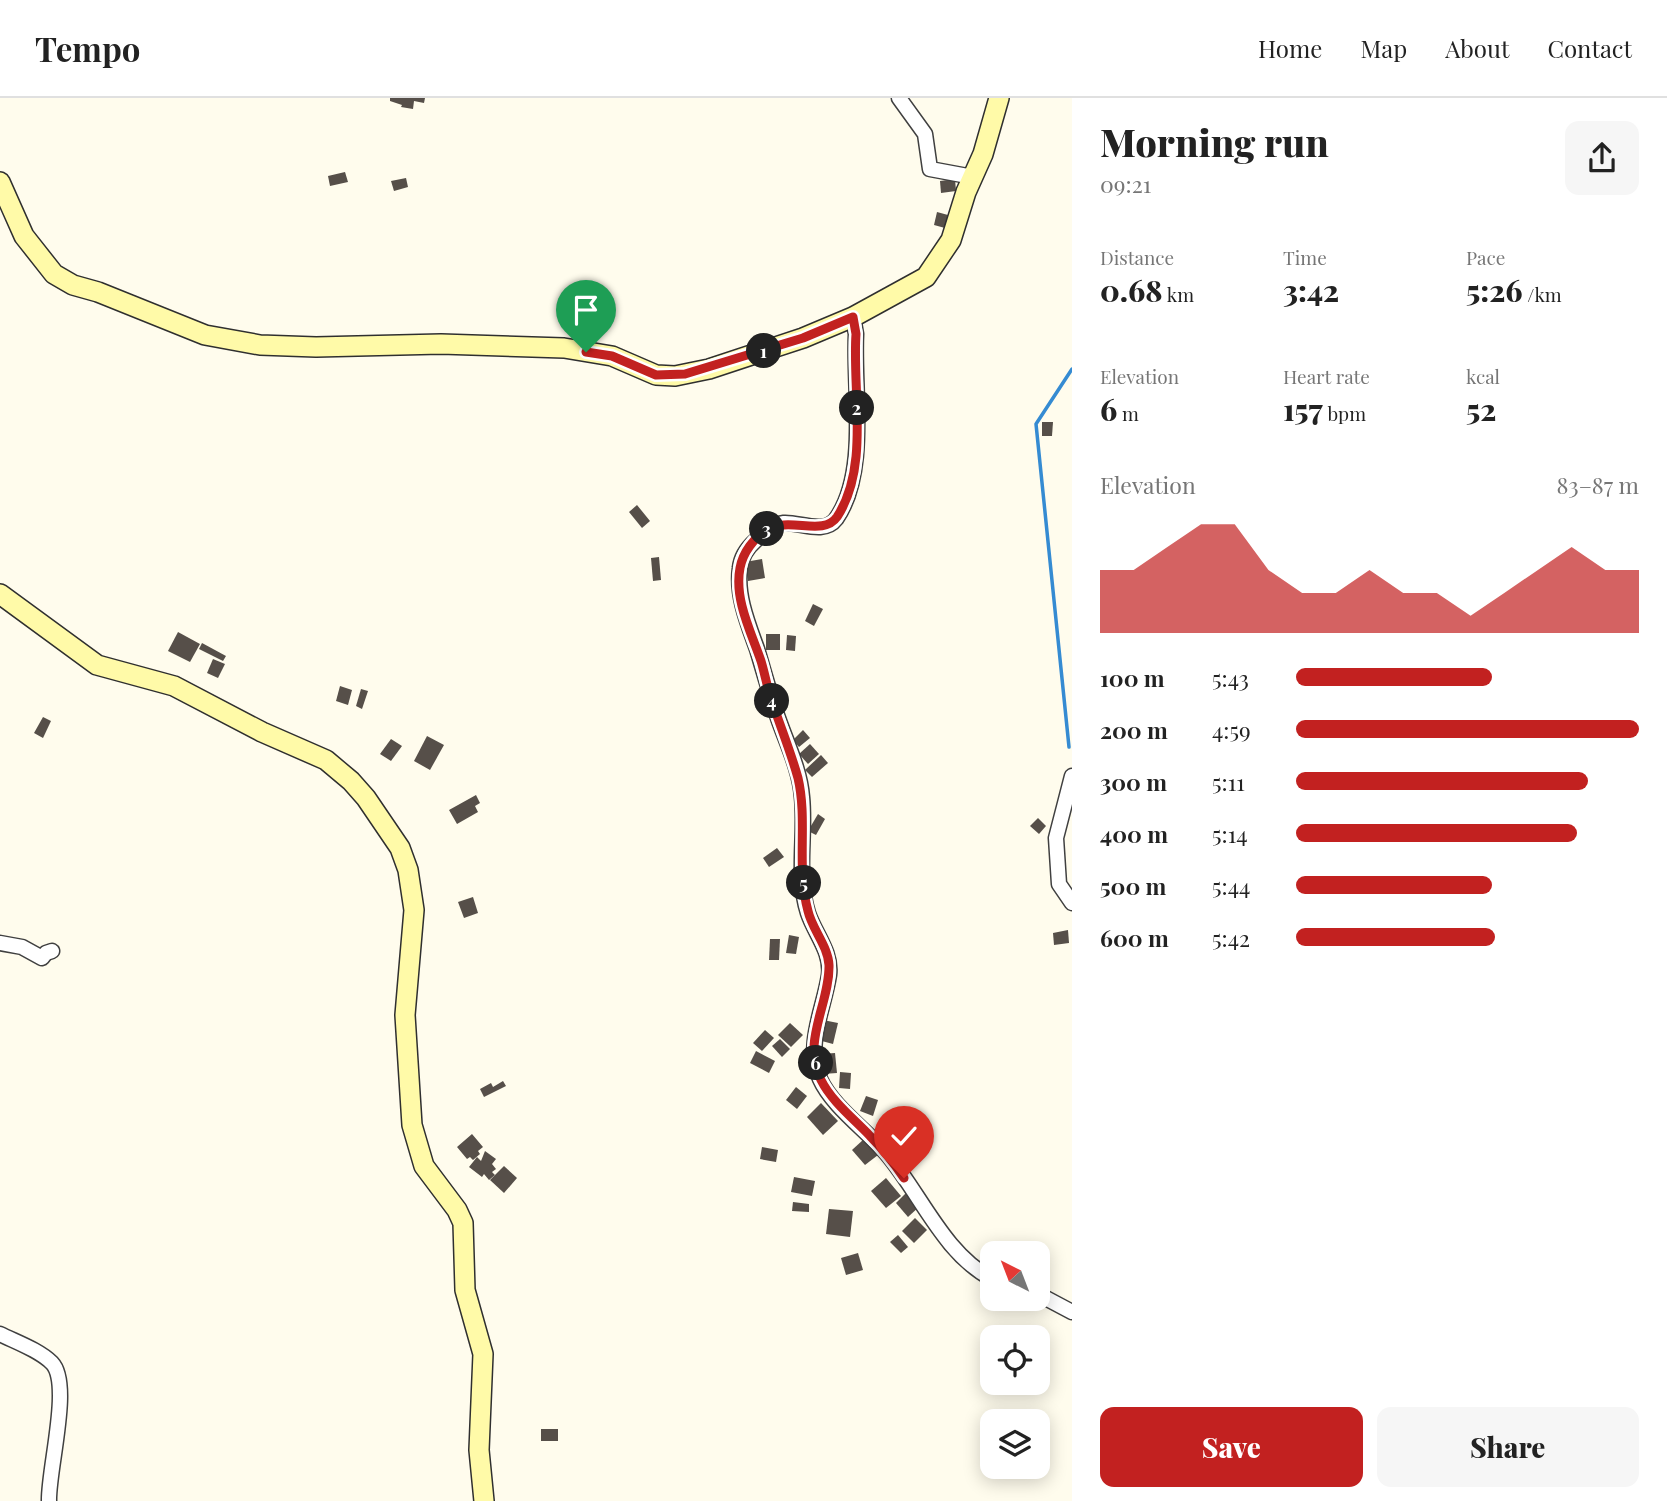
<!DOCTYPE html>
<html lang="en">
<head>
<meta charset="utf-8">
<style>
  :root { --surface:#fff; --page:#f6f6f6; --text:#222; --muted:#767676; --line:#e0e0e0; --accent:#c22120 }
  body { margin:0; font-family:"Playfair Display",serif; background:var(--page); color:var(--text); height:100vh; display:flex; flex-direction:column; font-size:26px; white-space:nowrap }
  * { box-sizing:border-box; margin:0 }
  p { font-size:23px; color:var(--muted) }
  .icon { flex:none; width:38px; height:38px; fill:none; stroke:currentColor; stroke-width:2; stroke-linecap:round; stroke-linejoin:round }
  .map { position:relative; flex:1; overflow:hidden }
  .sheet { display:flex; flex-direction:column; background:var(--surface); width:595px }
  .sheet>* { flex:none }
  .needle { width:46px; rotate:318deg }
  .fabs { position:absolute; left:980px; top:1143px; display:grid; gap:14px }
  .fabs a { display:grid; place-items:center; width:70px; height:70px; border-radius:14px; background:var(--surface); box-shadow:0 4px 18px #0003; font-size:35px }
  .pin { position:absolute; display:grid; place-items:center; width:60px; height:60px; color:#fff; margin:-72px -30px; border-radius:50% 50% 50% 0; rotate:-45deg; box-shadow:0 0 7px #0007 }
  .pin .icon { rotate:45deg }
  .km { position:absolute; width:35px; height:35px; margin:-18px; border-radius:50%; background:#222; color:#fff; font-size:19px; line-height:35px; text-align:center }
  .round { display:grid; place-items:center; flex:none; width:74px; height:74px; border-radius:14px; background:var(--page) }
  .head { display:flex; align-items:center; justify-content:space-between; height:119px; padding:0 28px }
  h1 { font-size:38px; font-weight:800; line-height:52px }
  .metrics { display:grid; grid-template-columns:repeat(3,1fr); gap:10px; height:119px; padding:7px 28px }
  .metrics div { display:grid; align-content:center }
  .metrics b { font-size:30px; font-weight:800 }
  .metrics small { font-size:19px; font-weight:400 }
  .metrics p { font-size:19px }
  .chart { height:196px; padding:14px 28px }
  .chart p { display:flex; justify-content:space-between }
  .chart svg { width:100%; height:126px; margin-top:7px; fill:var(--accent); opacity:.7 }
  .cta { display:flex; gap:14px; margin-top:auto; padding:14px 28px }
  .cta a { flex:1; height:80px; border-radius:14px; background:var(--accent); color:#fff; font-size:28px; font-weight:800; line-height:80px; text-align:center }
  .cta a+a { background:var(--page); color:var(--text) }
  ul { padding:0 28px; list-style:none; font-size:23px }
  li { display:grid; grid-template-columns:112px 84px 1fr; align-items:center; height:52px }
  li i { height:18px; border-radius:9px; background:var(--accent) }
  header { display:flex; align-items:center; gap:42px; box-sizing:border-box; height:98px; padding:0 35px; background:var(--surface); border-bottom:2px solid var(--line) }
  header strong { font-size:33px }
  nav { display:flex; gap:38px; margin-inline-start:auto; font-size:24px }
  main { display:flex; flex:1; min-height:0 }
  .map>svg:first-child { display:block }
</style>
</head>
<body>
<header>
<strong>Tempo</strong>
<nav><a>Home</a><a>Map</a><a>About</a><a>Contact</a></nav>
</header>
<main>
<div class="map">
<svg width="1072" height="1403" viewBox="0 0 1072 1403">
  <rect width="100%" height="100%" fill="#fffced"/>
  <g fill="none" stroke-linecap="round" stroke-linejoin="round">
    <path stroke="#358bd2" stroke-width="3.5" d="M1069,649L1036,326L1072,271"/>
  </g>
  <g fill="#564f49">
    <path d="M390,0H425L424,5L414,3L413,11L401,9L402,7L390,3Z"/>
    <path d="M345,74L348,84L330,88L328,78Z"/>
    <path d="M406,80L408,89L394,93L391,83Z"/>
    <path d="M955,81L956,93L941,95L940,83Z"/>
    <path d="M937,114L948,117L945,130L934,127Z"/>
    <path d="M1042,324H1053L1052,338H1042Z"/>
    <path d="M637,407L650,423L642,430L629,414Z"/>
    <path d="M659,459L661,482L653,483L651,460Z"/>
    <path d="M762,461L765,480L748,483L745,464Z"/>
    <path d="M813,506L823,511L814,528L805,523Z"/>
    <path d="M178,534L200,546L190,564L168,553Z"/>
    <rect x="766" y="536" width="14" height="16"/>
    <path d="M787,537L796,538L795,553L786,552Z"/>
    <path d="M202,545L226,558L223,563L199,551Z"/>
    <path d="M213,561L225,566L218,580L207,575Z"/>
    <path d="M340,588L352,592L348,607L336,603Z"/>
    <path d="M361,591L368,593L362,611L356,608Z"/>
    <path d="M43,619L51,623L43,640L34,635Z"/>
    <path d="M803,632L810,640L799,649L793,642Z"/>
    <path d="M427,638L444,647L430,672L414,663Z"/>
    <path d="M391,641L402,648L391,663L380,656Z"/>
    <path d="M810,646L819,656L808,666L799,656Z"/>
    <path d="M821,657L828,665L812,679L805,672Z"/>
    <path d="M476,697L480,705L475,708L478,714L457,726L449,712Z"/>
    <path d="M818,716L825,721L816,737L808,733Z"/>
    <path d="M1038,720L1046,728L1039,736L1030,728Z"/>
    <path d="M777,750L784,759L769,769L763,760Z"/>
    <path d="M473,799L478,815L464,820L458,804Z"/>
    <path d="M1068,832L1069,845L1054,847L1053,835Z"/>
    <path d="M789,837L799,839L796,856L786,855Z"/>
    <path d="M770,841H780L779,862H769Z"/>
    <path d="M823,922L838,925L833,946L818,942Z"/>
    <path d="M790,925L803,937L791,949L778,937Z"/>
    <path d="M765,932L774,940L762,953L753,945Z"/>
    <path d="M780,941L790,951L782,959L772,948Z"/>
    <path d="M756,953L775,963L769,975L750,965Z"/>
    <path d="M835,955L837,975L823,976L821,956Z"/>
    <path d="M840,974L851,975L850,991L839,990Z"/>
    <path d="M503,983L506,988L484,999L480,991L491,985L493,989Z"/>
    <path d="M796,989L807,998L797,1011L786,1002Z"/>
    <path d="M866,998L878,1002L873,1018L860,1013Z"/>
    <path d="M821,1005L838,1023L823,1037L807,1019Z"/>
    <path d="M472,1036L483,1049L478,1053L480,1056L473,1062L470,1059L467,1061L457,1049Z"/>
    <path d="M864,1041L878,1057L865,1067L852,1052Z"/>
    <path d="M762,1049L778,1052L776,1064L760,1061Z"/>
    <path d="M485,1053L496,1061L492,1066L496,1071L492,1074L495,1077L489,1082L484,1076L482,1079L469,1069L477,1059L481,1063Z"/>
    <path d="M504,1068L517,1080L504,1095L490,1082Z"/>
    <path d="M794,1079L815,1083L812,1098L791,1094Z"/>
    <path d="M886,1080L901,1098L886,1110L871,1093Z"/>
    <path d="M907,1094L920,1108L908,1119L896,1105Z"/>
    <path d="M793,1104L809,1106V1114L792,1113Z"/>
    <path d="M829,1111L853,1113L850,1139L826,1136Z"/>
    <path d="M915,1120L927,1132L914,1145L902,1133Z"/>
    <path d="M898,1137L908,1149L901,1155L890,1144Z"/>
    <path d="M858,1155L863,1172L846,1177L841,1160Z"/>
    <rect x="541" y="1331" width="17" height="12"/>
  </g>
  <g fill="none" stroke-linecap="round" stroke-linejoin="round">
    <g stroke="#404040" stroke-width="17">
      <g id="minor">
        <path d="M899,0L925,36L930,71L973,79"/>
        <path d="M853,219L856,236C853,290 869,374 836,421C824,437 800,424 784,425C772,427 764,434 756,442C747,450 741,459 740,470C736,497 748,526 757,551C764,574 770,597 778,620C787,646 800,672 802,699C806,737 796,778 808,815C815,836 832,854 829,877C824,911 805,946 820,981C832,1008 866,1032 886,1055C921,1096 943,1155 992,1181"/>
        <path d="M1072,678L1056,740L1059,786L1072,805"/>
        <path d="M0,845L22,849L42,860L46,855L52,853"/>
        <path d="M1038,1196L1072,1214"/>
        <path d="M0,1236C16,1244 39,1252 52,1265C72,1286 48,1372 49,1403"/>
      </g>
    </g>
    <g stroke="#2f2f2f" stroke-width="22">
      <g id="secondary">
        <path d="M0,84L24,138L54,176L73,187L98,194L205,237L260,247L316,249L441,246L564,250L612,258L656,277L675,278L709,271L803,240L853,219L926,179L951,142L966,94L983,56L999,0"/>
        <path d="M0,496L97,567L174,588L262,634L326,662L351,683L366,700L400,750L408,772L414,812L405,917L412,1027L424,1068L457,1112L463,1125L465,1192L483,1256L479,1352L484,1403"/>
      </g>
    </g>
    <use href="#minor" stroke="#fff" stroke-width="14"/>
    <use href="#secondary" stroke="#fffaa8" stroke-width="19"/>
  </g>
  <g fill="none" stroke-linecap="round" stroke-linejoin="round">
    <g stroke="#fff" stroke-width="14">
      <path id="route" d="M586,254L612,258L656,277L685,276L803,240L853,219L856,236C852,292 870,369 837,419C823,439 789,418 767,432C754,440 743,454 740,470C734,501 751,534 761,563C764,573 766,583 769,594C778,623 790,651 798,680C808,723 796,769 808,813C812,831 828,848 829,867C830,905 801,944 821,982C832,1004 854,1021 870,1038C883,1051 894,1065 904,1080"/>
    </g>
    <use href="#route" stroke="#c22120" stroke-width="9"/>
  </g>
</svg>
<div class="fabs">
<a><svg class="needle" viewBox="-14 -14 28 28"><path d="M0-13l5 13h-10z" fill="#e53935"/><path d="M0 13l5-13h-10z" fill="#767676"/></svg></a>
<a><svg class="icon" aria-label="locate" viewBox="0 0 24 24"><circle cx="12" cy="12" r="6"/><path d="M12 2v4M12 18v4M2 12h4M18 12h4"/></svg></a>
<a><svg class="icon" aria-label="layers" viewBox="0 0 24 24"><path d="M12 4l9 5-9 5-9-5zM3 14l9 5 9-5"/></svg></a>
</div>
<div class="pin" style="left:586px;top:254px;background:#1e9e55"><svg class="icon" aria-label="arrive" viewBox="0 0 24 24"><path d="M6 21V4h12l-3 4 3 4H6"/></svg></div>
<div class="pin" style="left:904px;top:1080px;background:#d93025"><svg class="icon" aria-label="check" viewBox="0 0 24 24"><path d="M5 12l5 5 9-10"/></svg></div>
<b class="km" style="left:764px;top:253px">1</b>
<b class="km" style="left:857px;top:310px">2</b>
<b class="km" style="left:767px;top:431px">3</b>
<b class="km" style="left:772px;top:603px">4</b>
<b class="km" style="left:804px;top:785px">5</b>
<b class="km" style="left:816px;top:965px">6</b>
</div>
<section class="sheet">
<div class="head"><div><h1>Morning run</h1><p>09:21</p></div><a class="round"><svg class="icon" aria-label="share" viewBox="0 0 24 24"><path d="M12 15V3M7 8l5-5 5 5M5 13v7h14v-7"/></svg></a></div>
<div class="metrics">
<div><p>Distance</p><b>0.68<small> km</small></b></div>
<div><p>Time</p><b>3:42</b></div>
<div><p>Pace</p><b>5:26<small> /km</small></b></div>
</div>
<div class="metrics">
<div><p>Elevation</p><b>6<small> m</small></b></div>
<div><p>Heart rate</p><b>157<small> bpm</small></b></div>
<div><p>kcal</p><b>52</b></div>
</div>
<div class="chart"><p><span>Elevation</span>83–87 m</p>
<svg viewBox="0 0 160 44" preserveAspectRatio="none"><path d="M0 44V22L10 22L20 14L30 6L40 6L50 22L60 30L70 30L80 22L90 30L100 30L110 38L120 30L130 22L140 14L150 22L160 22V44z"/></svg>
</div>
<ul>
<li><b>100 m</b>5:43<i style="width:57%"></i></li>
<li><b>200 m</b>4:59<i style="width:100%"></i></li>
<li><b>300 m</b>5:11<i style="width:85%"></i></li>
<li><b>400 m</b>5:14<i style="width:82%"></i></li>
<li><b>500 m</b>5:44<i style="width:57%"></i></li>
<li><b>600 m</b>5:42<i style="width:58%"></i></li>
</ul>
<div class="cta"><a>Save</a><a>Share</a></div>
</section>
</main>
</body>
</html>
